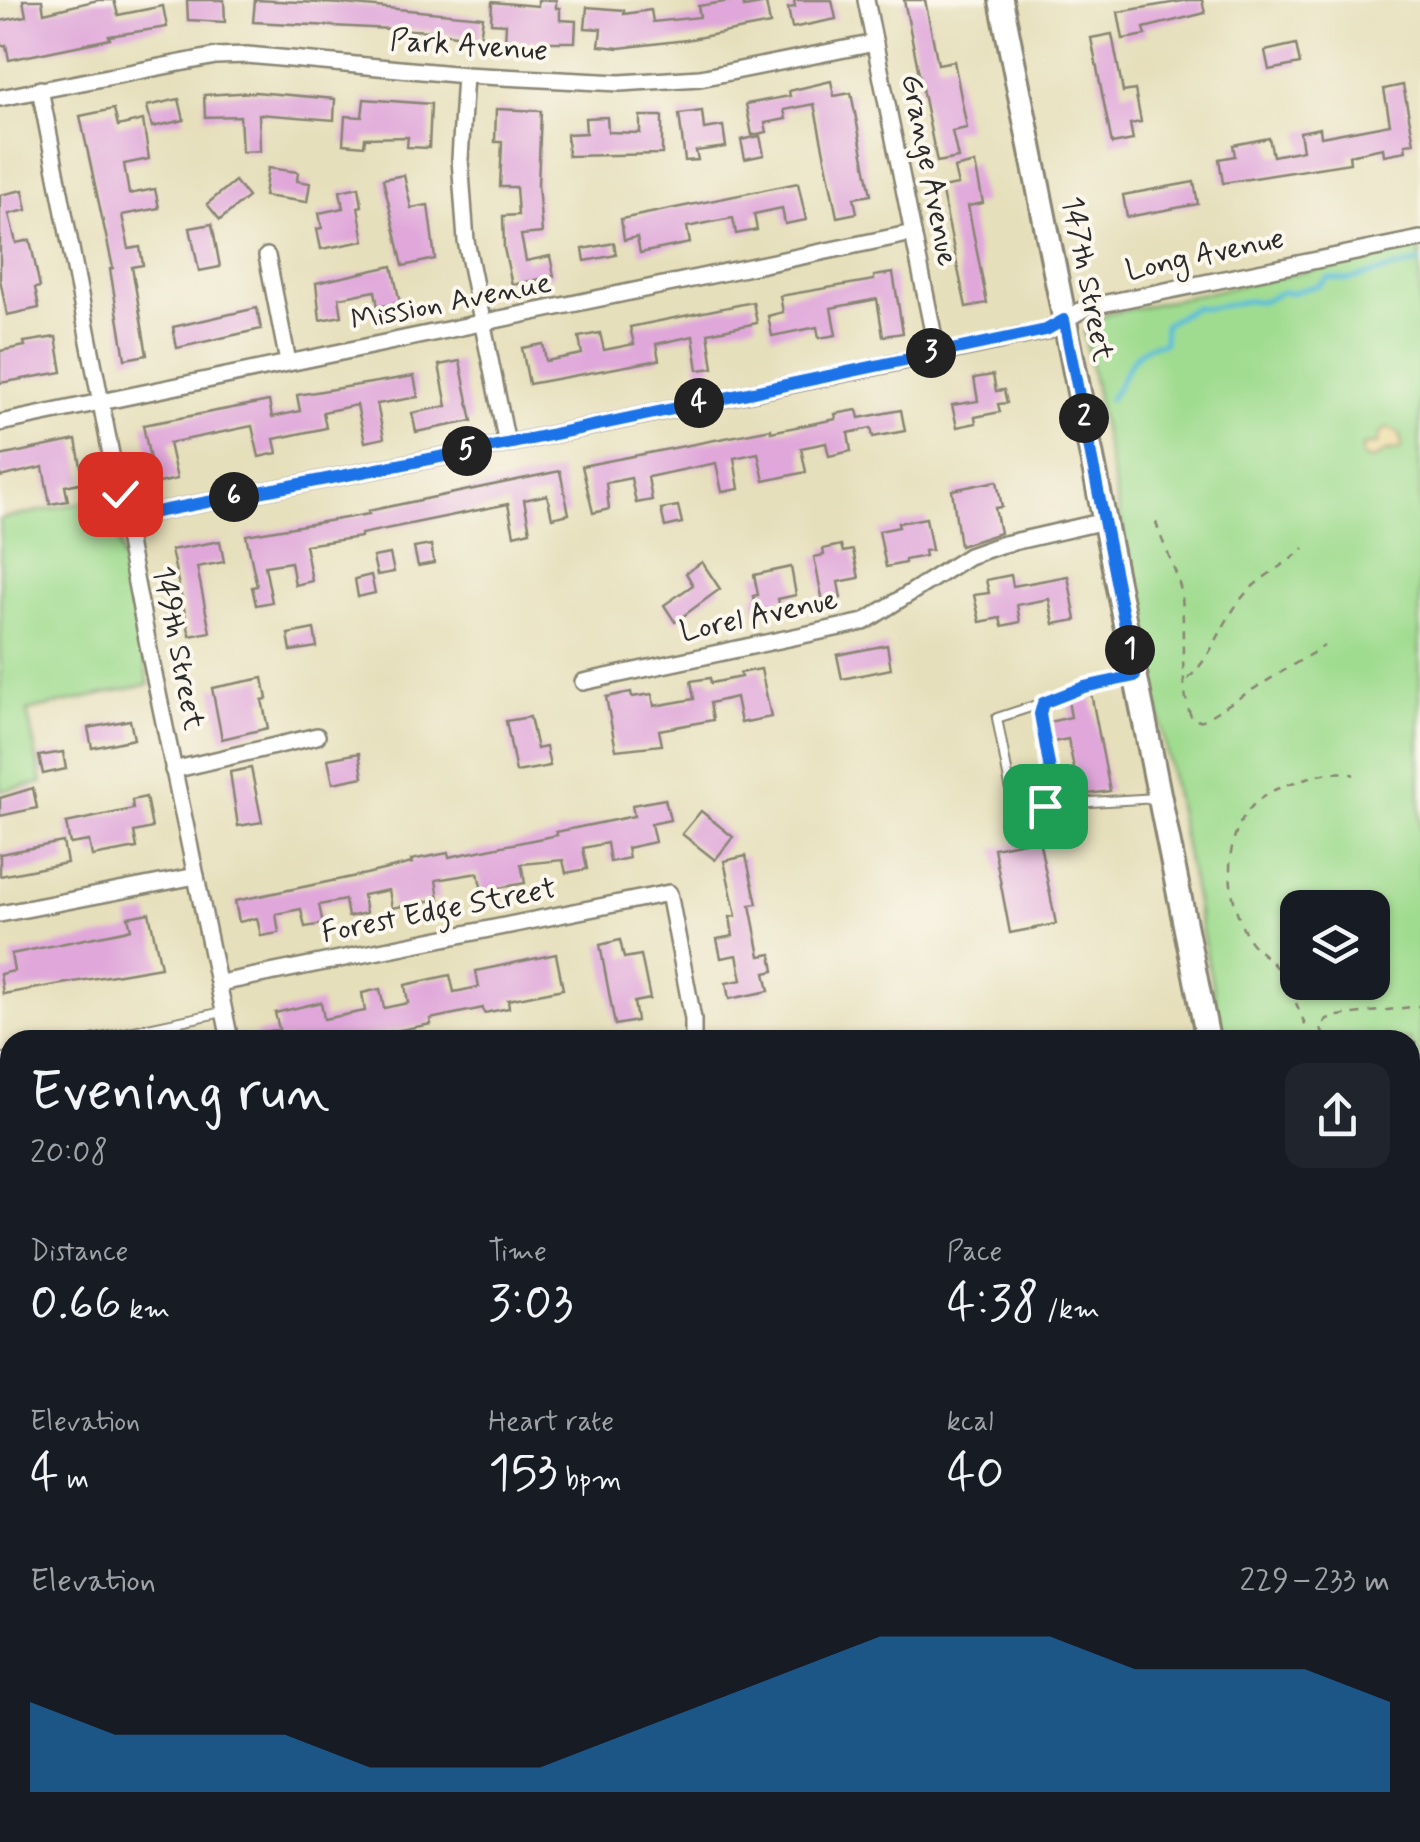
<!DOCTYPE html>
<html lang="en">
<head>
<meta charset="utf-8">
<style>
  :root { --surface:#171b24; --page:#20242c; --text:#f1f3f6; --muted:#9ea1a6; --accent:#1f6fb2 }
  body { margin:0; font-family:Mynerve,sans-serif; background:var(--page); color:var(--text); height:100vh; display:flex; flex-direction:column; font-size:38px; white-space:nowrap }
  * { box-sizing:border-box; margin:0 }
  p { font-size:32px; color:var(--muted) }
  .icon { flex:none; width:55px; height:55px; fill:none; stroke:currentColor; stroke-width:2; stroke-linecap:round; stroke-linejoin:round }
  .map { position:relative; flex:1; overflow:hidden }
  .panel { position:absolute; left:0px; top:1030px; width:1420px; height:812px; display:flex; flex-direction:column; background:var(--surface); border-radius:30px 30px 0 0; box-shadow:0 2px 8px #0004 }
  .panel>* { flex:none }
  .buttons { position:absolute; left:1280px; top:890px; display:grid; gap:20px }
  .buttons a { display:grid; place-items:center; width:110px; height:110px; border-radius:20px; background:var(--surface); box-shadow:0 2px 8px #0004; font-size:50px }
  .pin { position:absolute; display:grid; place-items:center; width:85px; height:85px; color:#fff; margin:-42px; border-radius:20px; box-shadow:0 5px 15px #0006 }
  .km { position:absolute; width:50px; height:50px; margin:-25px; border-radius:50%; background:#222; color:#fff; font-size:28px; line-height:50px; text-align:center }
  .round { display:grid; place-items:center; flex:none; width:105px; height:105px; border-radius:20px; background:var(--page) }
  .summary { display:flex; align-items:center; justify-content:space-between; height:170px; padding:0 30px }
  h1 { font-size:55px; font-weight:600; line-height:75px }
  .metrics { display:grid; grid-template-columns:repeat(3,1fr); gap:15px; height:170px; padding:10px 30px }
  .metrics div { display:grid; align-content:center }
  .metrics b { font-size:50px; font-weight:600 }
  .metrics small { font-size:28px; font-weight:400 }
  .metrics p { font-size:28px }
  .chart { height:280px; padding:20px 30px }
  .chart p { display:flex; justify-content:space-between }
  .chart svg { width:100%; height:180px; margin-top:10px; fill:var(--accent); opacity:.7 }
  .map>svg:first-child { display:block }
</style>
</head>
<body>
<div class="map">
<svg width="1420" height="1842" viewBox="0 0 1420 1842">
  <rect width="100%" height="100%" fill="#fbf7ec"/>
  <filter id="ink" filterUnits="userSpaceOnUse"><feTurbulence type="fractalNoise" baseFrequency=".01" numOctaves="2"/><feDisplacementMap in="SourceGraphic" scale="20" xChannelSelector="R" yChannelSelector="G"/><feConvolveMatrix kernelMatrix="1 2 1 2 8 2 1 2 1" color-interpolation-filters="sRGB"/></filter>
  <filter id="wash" filterUnits="userSpaceOnUse"><feTurbulence type="fractalNoise" baseFrequency=".0048" numOctaves="4" result="noise"/><feDisplacementMap in="SourceGraphic" scale="40" xChannelSelector="R" yChannelSelector="G"/><feGaussianBlur stdDeviation="2.25" result="paint"/><feColorMatrix in="noise" values="0 0 0 0 0 0 0 0 0 0 0 0 0 0 0 0 0 1.4 0 .05"/><feComposite in="paint" operator="in"/></filter>
  <g filter="url(#wash)">
    <rect width="100%" height="100%" fill="#e6dfbb"/>
    <g fill="#a0dc90" stroke="#66845e" stroke-width="2.5" fill-rule="evenodd">
      <path d="M1420,247V1842H1380L1378,1833L1410,1832V1040H1223L1084,332L1093,320L1108,314ZM1298,908H1372V982H1298Z"/>
      <path d="M110,497L149,684L27,711L42,783L0,791V519Z"/>
      <path d="M10,1564V1676L0,1673V1566Z"/>
      <path d="M10,1698V1810H0V1705Z"/>
    </g>
    <path fill="#eeda9e" stroke="#8c8264" stroke-width="2.5" d="M1389,428L1399,434L1402,445L1400,450L1387,451L1372,460L1362,457V446L1377,444L1380,433Z"/>
    <g fill="none" stroke-linecap="round" stroke-linejoin="round">
      <path stroke="#5cbdda" stroke-width="5" d="M1110,399C1125,378 1131,344 1164,343L1165,324L1195,307L1208,308L1247,301H1262L1282,292L1290,293L1319,285L1328,278L1347,280L1420,262"/>
    </g>
    <g id="blocks">
      <g fill="#e0a8da">
        <path d="M23,0H42L44,13L98,0H114L118,15L163,6L167,27L109,36L110,39L9,60L6,45L0,46V21L26,16Z"/>
        <path d="M187,0H224L225,22L188,20Z"/>
        <path d="M255,0L344,4L483,17L480,39L431,31L253,22Z"/>
        <path d="M538,0H556V8H560V20L576,21L575,42H505L506,24L491,23L492,2L538,6Z"/>
        <path d="M737,0H743L744,7L766,3L770,24L686,40L619,48L599,46L601,29L585,28L587,7L624,10V14L651,10L653,22L700,17L698,6Z"/>
        <path d="M794,0H832L836,19L792,28L788,8L795,7Z"/>
        <path d="M904,0H925L938,64L954,61L967,128L952,131L958,158L937,162Z"/>
        <path d="M1189,0H1202L1205,13L1144,28L1146,35L1123,39L1118,12Z"/>
        <path d="M1112,34L1123,92L1135,90L1141,122L1130,124L1133,140L1112,144L1091,38Z"/>
        <path d="M1296,44L1300,64L1269,70L1265,51Z"/>
        <path d="M831,81L834,96L851,93L871,195L854,198L857,213L837,217L814,104L784,110L786,119L765,123L767,132L752,135L746,104L790,96L789,91Z"/>
        <path d="M1403,85L1414,143L1405,144L1406,151L1384,155L1383,148L1349,155L1350,163L1223,183L1219,159L1235,156L1233,145L1269,138L1273,156L1303,150L1300,132L1320,128L1321,137L1390,124L1384,89Z"/>
        <path d="M255,92L335,99L334,120L259,114L260,151L242,152L240,116L205,117L204,95Z"/>
        <path d="M179,99L184,120L152,127L147,106Z"/>
        <path d="M364,99L431,104L429,148L407,147L408,137L365,138L364,146L343,144L345,116L362,117Z"/>
        <path d="M114,109L118,126L143,120L149,159L124,164L129,194L155,189L159,208L122,215L129,249L140,247L143,265L132,267L147,355L125,359L110,269L113,268L80,116Z"/>
        <path d="M496,109L541,111L538,185L542,233L521,235L526,261L550,256L554,276L512,285L504,248L503,216L518,215L516,187H500L502,142H495Z"/>
        <path d="M702,111L704,129L723,126L726,147L696,151L698,160L685,161L679,114Z"/>
        <path d="M640,116H662V154L568,156L567,134L586,133L585,118L607,117L608,132L640,133Z"/>
        <path d="M760,136L764,155L745,159L741,140Z"/>
        <path d="M975,163L983,203L968,206L987,303L966,307L941,188L958,185L954,168Z"/>
        <path d="M268,168L298,172L297,181L310,183L307,202L264,196Z"/>
        <path d="M404,175L411,208L428,205L435,259L403,266L383,179Z"/>
        <path d="M235,181L248,197L220,220L207,204Z"/>
        <path d="M1194,182L1198,204L1127,217L1123,195Z"/>
        <path d="M798,183L806,220L785,224L782,208L754,214L757,230L736,234L733,218L716,221L687,227L690,243L640,253L637,237L624,240L621,219Z"/>
        <path d="M359,187L362,206L358,207L364,241L321,249L317,229L322,228L319,213L343,208L340,191Z"/>
        <path d="M23,190L27,210L9,214L16,243L30,240L40,287L35,288L39,308L7,315L0,279V195Z"/>
        <path d="M212,224L220,267L199,271L190,228Z"/>
        <path d="M614,243L616,255L585,261L583,249Z"/>
        <path d="M392,266L400,303L378,307L375,291L339,298L342,316L320,320L316,283Z"/>
        <path d="M893,273L903,333L883,336L877,299L831,308L836,335L819,338L817,327L772,336L768,316L783,312L780,296L874,280V276Z"/>
        <path d="M753,302L757,323L708,333L713,368L698,370L693,336L656,344L659,360L529,384L522,348L543,344L546,361L582,354L579,337L600,333L604,350L634,344L630,327Z"/>
        <path d="M257,308L261,329L177,348L173,327Z"/>
        <path d="M56,337L62,372L0,383V351L25,346L24,342Z"/>
        <path d="M460,361L472,421L416,432L412,413L447,406L439,365Z"/>
        <path d="M993,375L996,391L1004,390L1007,403L998,404L1000,412L975,417L976,423L957,427L952,405L978,401L974,378Z"/>
        <path d="M414,376L418,397L377,404L384,438L365,442L357,405L323,412L326,428L274,439L277,453L259,457L252,426L223,432L169,443L177,479L155,484L143,425L269,401L272,417L300,411L297,395Z"/>
        <path d="M857,410L859,418L901,410L905,431L873,437L871,428L848,433L851,451L829,456L826,443L801,448L806,472L764,481L758,453L734,458L739,489L722,492L716,463L648,477L652,500L636,503L631,478L606,483L609,509L593,513L582,466L771,429V432L836,419L835,414Z"/>
        <path d="M76,440L84,482L65,486L68,501L50,504L43,467L0,477V456Z"/>
        <path d="M560,471L569,514L552,518L547,495L524,500L530,531L514,535L508,504L361,534V537L305,545L312,581L295,585L291,562L265,566L272,602L256,605L252,587L257,586L246,535L369,514L368,511Z"/>
        <path d="M997,481L1002,507L995,508L1000,533L960,546L952,490Z"/>
        <path d="M678,506L682,523L665,527L661,509Z"/>
        <path d="M926,518L932,550L924,551L925,556L905,560V563L886,567L879,531L899,527L898,523Z"/>
        <path d="M220,541L224,562L197,567L210,632L190,636L171,550Z"/>
        <path d="M431,545L434,563L418,566L414,548Z"/>
        <path d="M841,545L843,552L853,550L859,578L838,582L841,598L823,602L814,557L824,555L823,549Z"/>
        <path d="M390,554L394,572L377,575L373,557Z"/>
        <path d="M702,562L720,589L675,622L664,605L693,585L686,573Z"/>
        <path d="M791,567L796,595L778,599L780,609L757,614L753,596L758,595L754,575Z"/>
        <path d="M371,575L375,593L358,597L355,579Z"/>
        <path d="M1011,575L1013,586L1068,576L1076,620L1054,624L1049,599L1017,605L1020,622L1002,626L1000,618L980,622L974,595L989,593L986,580Z"/>
        <path d="M314,629L317,647L291,651L288,634Z"/>
        <path d="M887,645L891,669L842,679L837,655Z"/>
        <path d="M761,669L771,717L741,723L736,697L710,703L713,720L659,730L662,745L616,750L606,697L631,692L632,697L652,694L654,706L694,699L691,681L710,678L711,683L741,677L740,673Z"/>
        <path d="M263,678L267,699L262,700L268,728L222,739L212,688Z"/>
        <path d="M1091,693L1110,791L1073,796L1071,784L1077,783L1068,739L1053,742L1049,722L1071,717L1068,701Z"/>
        <path d="M530,717L537,749L546,747L550,766L516,772L506,721Z"/>
        <path d="M130,720L134,739L92,748L88,728Z"/>
        <path d="M63,752L66,769L43,774L39,756Z"/>
        <path d="M359,753L363,777L333,783L328,759Z"/>
        <path d="M251,768L262,822L238,826L230,772Z"/>
        <path d="M33,788L37,808L0,816V798Z"/>
        <path d="M146,797L152,828L134,832L137,848L92,856L89,841L70,844L66,823L133,809L132,800Z"/>
        <path d="M665,799L670,820L651,824L655,842L627,848L629,858L610,862L607,843L583,848L587,869L566,873L563,860L521,864L525,883L482,891L478,873L436,880L439,899L392,908L389,890L363,895L366,913L348,917L345,900L319,905L323,924L305,927L301,909L276,914L279,933L261,936L257,918L239,922L235,901L366,874L412,863L411,860L448,853L449,857L557,835L556,832L634,816L632,805Z"/>
        <path d="M701,811L733,837L715,860L682,834Z"/>
        <path d="M1039,839L1056,924L1010,933L994,848Z"/>
        <path d="M63,842L67,863L0,876V854Z"/>
        <path d="M746,856L757,904L750,905L760,956L771,954L774,971L765,973L769,991L729,999L726,983L742,980L737,955L721,958L717,939L733,936L730,917L736,916L724,861Z"/>
        <path d="M149,913L161,967L3,994L0,974L14,971L11,954L124,931L131,929L128,917Z"/>
        <path d="M620,940L624,958L641,955L650,999L634,1002L637,1021L615,1025L600,945Z"/>
        <path d="M556,954L563,989L508,1000L509,1008L484,1013L483,1008L430,1019L431,1024L349,1040H256L255,1034L279,1029L275,1013L321,1002L324,1019L365,1011L362,993L380,989L384,1008L408,1003L405,985L450,975L454,992L479,987L476,971Z"/>
      </g>
    </g>
  </g>
  <g filter="url(#ink)">
    <use href="#blocks" fill-opacity="0" stroke="#888573" stroke-width="2.5"/>
    <g fill="none" stroke-linecap="round" stroke-linejoin="round">
      <g stroke="#888573" stroke-width="12">
        <g id="lane">
          <path d="M1131,676L1085,687L1043,703L1040,714L1057,804L1157,798"/>
          <path d="M1043,703L997,718L1015,813L1057,804"/>
          <path d="M91,1040L223,1012"/>
          <path d="M0,1059L10,1057"/>
          <path d="M0,1269L10,1267"/>
          <path d="M1001,1832L1003,1842"/>
          <path d="M1079,1832L1081,1842"/>
          <path d="M1156,1832L1157,1842"/>
          <path d="M1229,1832L1231,1842"/>
        </g>
      </g>
      <g stroke="#888573" stroke-width="20">
        <g id="street">
          <path d="M866,0L937,352"/>
          <path d="M465,75L460,159L466,241L507,444"/>
          <path d="M40,89L150,655L230,1040"/>
          <path d="M0,98L216,56L247,55L465,75L620,83L700,78L875,43"/>
          <path d="M267,256L288,362"/>
          <path d="M0,423L913,233"/>
          <path d="M125,518L507,444L1046,331L1087,307L1420,239"/>
          <path d="M583,682L864,622L969,556L1000,545L1105,521"/>
          <path d="M173,770L317,736"/>
          <path d="M0,914L196,876"/>
          <path d="M220,983L669,893L693,1019V1040"/>
          <path d="M380,1832L382,1842"/>
          <path d="M637,1832L639,1842"/>
          <path d="M865,1842L912,1832"/>
        </g>
      </g>
      <g stroke="#888573" stroke-width="28">
        <g id="secondary">
          <path d="M1001,0L1208,1040"/>
          <path d="M0,1535L10,1533"/>
          <path d="M1366,1832L1368,1842"/>
        </g>
      </g>
      <g stroke="#888573" stroke-width="2.5" stroke-dasharray="8 8" stroke-linecap="butt">
        <path d="M1156,522C1163,547 1178,570 1182,597C1185,624 1178,702 1194,721L1203,720L1324,646"/>
        <path d="M1188,679C1214,654 1220,626 1241,599C1259,576 1284,567 1304,548"/>
        <path d="M1311,1040C1302,1017 1292,990 1278,970C1269,957 1254,950 1247,936C1221,886 1220,812 1279,788C1299,780 1334,767 1354,775"/>
        <path d="M1404,1040C1378,1033 1349,1044 1324,1036L1320,1027L1327,1019L1337,1016L1420,1006"/>
        <path d="M1410,1041L1420,1044"/>
        <path d="M1410,1131L1420,1133"/>
      </g>
      <use href="#lane" stroke="#fff" stroke-width="8"/>
      <use href="#street" stroke="#fff" stroke-width="15"/>
      <use href="#secondary" stroke="#fff" stroke-width="22"/>
    </g>
  </g>
  <g fill="none" stroke-linecap="round" stroke-linejoin="round" filter="url(#ink)">
    <g stroke="#fff" stroke-width="20">
      <path id="route" d="M120,494L125,518L507,444L1046,330L1064,320L1135,676L1084,687L1043,703L1040,714L1056,804L1045,806"/>
    </g>
    <use href="#route" stroke="#1a73e8" stroke-width="12"/>
  </g>
  <g text-anchor="middle" dominant-baseline="central" stroke-width="8" stroke-linejoin="round" paint-order="stroke">
    <g font-size="30" fill="#2b2b2b" stroke="#fbf7ec">
      <text transform="translate(469 46) rotate(4)">Park Avenue</text>
      <text transform="translate(929 170) rotate(79)">Grange Avenue</text>
      <text transform="translate(1205 255) rotate(-12)">Long Avenue</text>
      <text transform="translate(1087 279) rotate(79)">147th Street</text>
      <text transform="translate(451 302) rotate(-11)">Mission Avenue</text>
      <text transform="translate(759 616) rotate(-12)">Lorel Avenue</text>
      <text transform="translate(178 648) rotate(79)">149th Street</text>
      <text transform="translate(439 911) rotate(-11)">Forest Edge Street</text>
    </g>
  </g>
</svg>
<div class="buttons">
<a><svg class="icon" aria-label="layers" viewBox="0 0 24 24"><path d="M12 4l9 5-9 5-9-5zM3 14l9 5 9-5"/></svg></a>
</div>
<div class="pin" style="left:1045px;top:806px;background:#1e9e55"><svg class="icon" aria-label="arrive" viewBox="0 0 24 24"><path d="M6 21V4h12l-3 4 3 4H6"/></svg></div>
<div class="pin" style="left:120px;top:494px;background:#d93025"><svg class="icon" aria-label="check" viewBox="0 0 24 24"><path d="M5 12l5 5 9-10"/></svg></div>
<b class="km" style="left:1130px;top:650px">1</b>
<b class="km" style="left:1084px;top:418px">2</b>
<b class="km" style="left:931px;top:353px">3</b>
<b class="km" style="left:699px;top:403px">4</b>
<b class="km" style="left:467px;top:451px">5</b>
<b class="km" style="left:234px;top:497px">6</b>
<section class="panel">
<div class="summary"><div><h1>Evening run</h1><p>20:08</p></div><a class="round"><svg class="icon" aria-label="share" viewBox="0 0 24 24"><path d="M12 15V3M7 8l5-5 5 5M5 13v7h14v-7"/></svg></a></div>
<div class="metrics">
<div><p>Distance</p><b>0.66<small> km</small></b></div>
<div><p>Time</p><b>3:03</b></div>
<div><p>Pace</p><b>4:38<small> /km</small></b></div>
</div>
<div class="metrics">
<div><p>Elevation</p><b>4<small> m</small></b></div>
<div><p>Heart rate</p><b>153<small> bpm</small></b></div>
<div><p>kcal</p><b>40</b></div>
</div>
<div class="chart"><p><span>Elevation</span>229–233 m</p>
<svg viewBox="0 0 160 44" preserveAspectRatio="none"><path d="M0 44V22L10 30L20 30L30 30L40 38L50 38L60 38L70 30L80 22L90 14L100 6L110 6L120 6L130 14L140 14L150 14L160 22V44z"/></svg>
</div>
</section>
</div>
</body>
</html>
